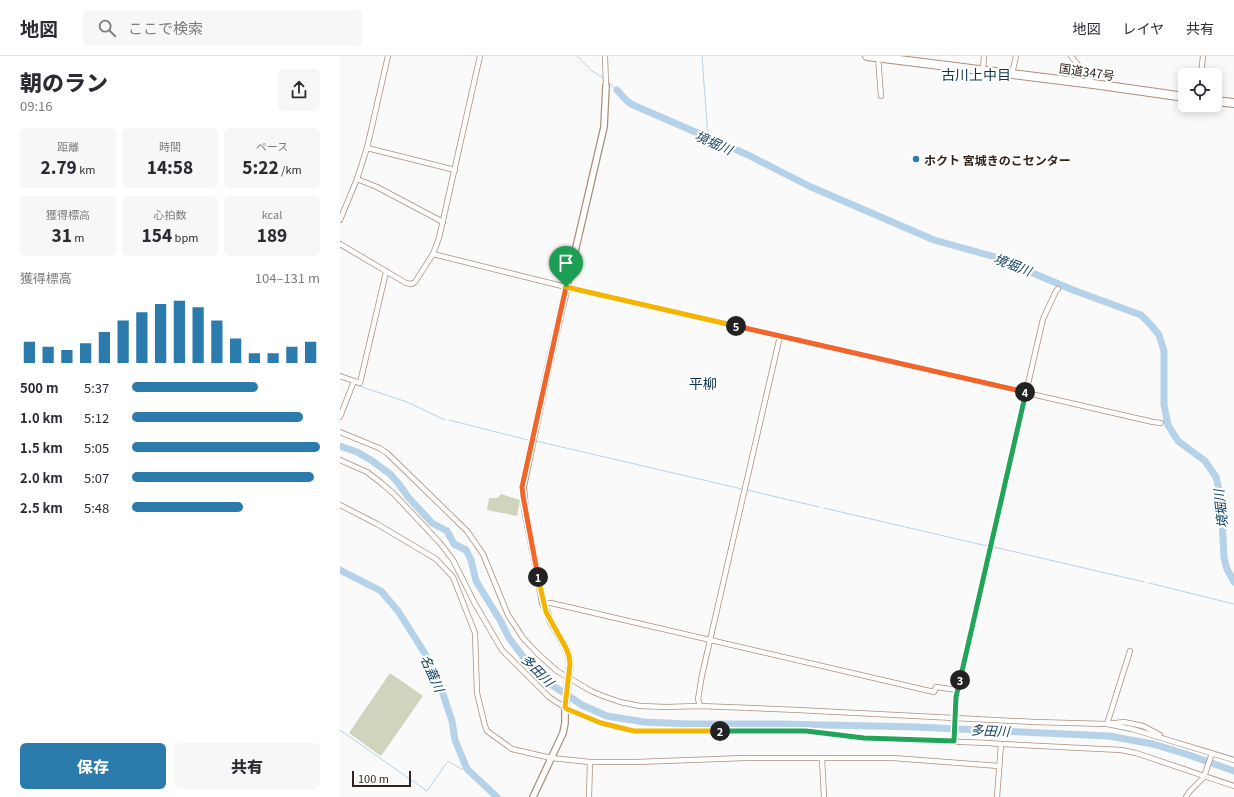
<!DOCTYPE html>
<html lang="ja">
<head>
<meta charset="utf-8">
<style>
  :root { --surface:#fff; --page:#f7f7f7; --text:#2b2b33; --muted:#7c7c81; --line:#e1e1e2; --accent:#2b7cad }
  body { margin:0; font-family:Georgia,"Noto Sans JP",serif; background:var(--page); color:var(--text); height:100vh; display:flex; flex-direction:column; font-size:15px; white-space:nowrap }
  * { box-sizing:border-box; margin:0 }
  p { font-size:13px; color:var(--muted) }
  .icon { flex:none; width:22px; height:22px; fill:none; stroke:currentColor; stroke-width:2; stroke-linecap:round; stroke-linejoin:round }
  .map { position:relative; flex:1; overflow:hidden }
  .sheet { display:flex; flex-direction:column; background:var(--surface); width:340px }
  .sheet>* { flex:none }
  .buttons { position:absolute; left:838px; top:12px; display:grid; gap:8px }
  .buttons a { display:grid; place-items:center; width:44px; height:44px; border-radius:6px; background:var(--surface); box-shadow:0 2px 10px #0003; font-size:20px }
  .scale { position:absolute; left:12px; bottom:10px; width:59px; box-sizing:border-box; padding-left:4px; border:2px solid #31231c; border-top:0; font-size:11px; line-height:14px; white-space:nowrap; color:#31231c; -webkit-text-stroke:3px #fff; paint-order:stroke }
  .pin { position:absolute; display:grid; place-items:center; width:34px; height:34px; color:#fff; margin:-41px -17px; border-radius:50% 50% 50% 0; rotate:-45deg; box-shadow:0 0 4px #0007 }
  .pin .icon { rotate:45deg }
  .km { position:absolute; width:20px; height:20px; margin:-10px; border-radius:50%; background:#222; color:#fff; font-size:11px; line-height:20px; text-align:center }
  .round { display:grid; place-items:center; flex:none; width:42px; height:42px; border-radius:6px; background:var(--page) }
  .summary { display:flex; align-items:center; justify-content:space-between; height:68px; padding:0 20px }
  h1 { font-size:22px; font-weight:800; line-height:30px }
  .metrics { display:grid; grid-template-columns:repeat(3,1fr); gap:6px; height:68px; padding:4px 20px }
  .metrics div { display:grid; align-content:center; border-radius:6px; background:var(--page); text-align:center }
  .metrics b { font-size:17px; font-weight:800 }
  .metrics small { font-size:11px; font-weight:400 }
  .metrics p { font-size:11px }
  .chart { height:112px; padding:8px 20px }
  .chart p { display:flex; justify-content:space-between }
  .chart svg { width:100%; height:72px; margin-top:4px; stroke:var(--accent); stroke-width:6 }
  .primary-button { display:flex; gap:8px; margin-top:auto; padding:8px 20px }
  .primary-button a { flex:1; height:46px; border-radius:6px; background:var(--accent); color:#fff; font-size:16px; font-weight:800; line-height:46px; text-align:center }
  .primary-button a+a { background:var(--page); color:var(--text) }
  ul { padding:0 20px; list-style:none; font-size:13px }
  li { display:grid; grid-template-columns:64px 48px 1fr; align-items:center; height:30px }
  li i { height:10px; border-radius:5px; background:var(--accent) }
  header { display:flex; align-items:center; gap:24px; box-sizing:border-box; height:56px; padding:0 20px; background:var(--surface); border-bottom:1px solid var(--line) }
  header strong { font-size:19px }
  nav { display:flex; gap:22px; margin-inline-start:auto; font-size:14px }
  .search { width:280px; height:36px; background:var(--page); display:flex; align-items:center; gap:10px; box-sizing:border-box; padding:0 14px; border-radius:6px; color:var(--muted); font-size:15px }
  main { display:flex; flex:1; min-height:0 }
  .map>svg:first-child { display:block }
</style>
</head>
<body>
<header>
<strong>地図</strong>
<div class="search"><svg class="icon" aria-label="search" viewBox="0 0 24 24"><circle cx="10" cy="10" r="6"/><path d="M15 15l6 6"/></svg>ここで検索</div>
<nav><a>地図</a><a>レイヤ</a><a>共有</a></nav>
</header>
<main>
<section class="sheet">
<div class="summary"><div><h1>朝のラン</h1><p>09:16</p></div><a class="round"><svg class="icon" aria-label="share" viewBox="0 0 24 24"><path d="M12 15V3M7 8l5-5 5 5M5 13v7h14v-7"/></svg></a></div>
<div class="metrics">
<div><p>距離</p><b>2.79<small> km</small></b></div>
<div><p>時間</p><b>14:58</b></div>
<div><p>ペース</p><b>5:22<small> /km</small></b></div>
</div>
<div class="metrics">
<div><p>獲得標高</p><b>31<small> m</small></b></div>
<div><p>心拍数</p><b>154<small> bpm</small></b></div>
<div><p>kcal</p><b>189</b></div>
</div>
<div class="chart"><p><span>獲得標高</span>104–131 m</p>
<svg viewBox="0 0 160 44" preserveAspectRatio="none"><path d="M5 44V31M15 44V34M25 44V36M35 44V32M45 44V25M55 44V18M65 44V13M75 44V8M85 44V6M95 44V10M105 44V18M115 44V29M125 44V38M135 44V38M145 44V34M155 44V31"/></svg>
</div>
<ul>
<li><b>500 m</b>5:37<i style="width:67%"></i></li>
<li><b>1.0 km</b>5:12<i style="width:91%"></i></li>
<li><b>1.5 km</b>5:05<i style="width:100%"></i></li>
<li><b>2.0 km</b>5:07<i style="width:97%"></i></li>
<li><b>2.5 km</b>5:48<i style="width:59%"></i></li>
</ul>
<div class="primary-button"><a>保存</a><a>共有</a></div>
</section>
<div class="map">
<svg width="894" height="741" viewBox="0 0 894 741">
  <rect width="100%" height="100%" fill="#f9faf9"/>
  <g fill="#d1d4bc">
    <path d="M161,438L180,444L177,460L147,454L149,442H157Z"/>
    <path d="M50,617L83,640L41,700L9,677Z"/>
  </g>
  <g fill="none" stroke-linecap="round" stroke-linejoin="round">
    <g stroke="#b6d2e9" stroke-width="1">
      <path d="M237,0L252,15L264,22"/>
      <path d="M362,0L368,82"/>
      <path d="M268,26L277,34"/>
      <path d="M4,319L12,322"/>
      <path d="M16,329L67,346L105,364"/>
      <path d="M109,364L188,384"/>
      <path d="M196,385L402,433"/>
      <path d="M407,434L479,451"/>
      <path d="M484,452L647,490"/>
      <path d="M654,491L804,526"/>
      <path d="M809,527L894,548"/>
      <path d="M0,674L87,735L108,705L121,713H127"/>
    </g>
    <g stroke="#b6d2e9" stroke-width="7">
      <path d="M277,34L287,45L293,49L406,98L471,131L594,184L652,200L733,234L801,259L811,269L819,279L824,295V349L828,369L838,385L865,405L876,421L881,442L884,502L887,513L894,526"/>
      <path d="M0,390L17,396L31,404L50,418L59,428L68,441L92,467L107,475L114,488L126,494L131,504L136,525L160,564L169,582L191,611L212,629L242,649L267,660L304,666L348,668H441L576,671L769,680L813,688L849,699L894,715"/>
      <path d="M0,514L41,535L58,555L84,596L100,629L112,665L115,684L127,713L157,741"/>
    </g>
    <g stroke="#af8e7c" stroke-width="6">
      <g id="minor">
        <path d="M265,0L266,30"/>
        <path d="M731,0L753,28"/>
        <path d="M538,1L541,40"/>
        <path d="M643,14L644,0"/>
        <path d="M672,18L676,0"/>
        <path d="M861,19L863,0"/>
        <path d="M27,92L115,114"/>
        <path d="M17,123L37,131L103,166"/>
        <path d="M0,164L17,123L27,92L48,0"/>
        <path d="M0,188L66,227L72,228L75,226L93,198L99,182L140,0"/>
        <path d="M93,198L226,231L813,366L821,367"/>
        <path d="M0,320L14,325"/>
        <path d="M0,361L14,325L20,327L46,216"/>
        <path d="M0,376L39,392L47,397L127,475L143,498L168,559L183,582L198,598L217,615L251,635L263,640L280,646L300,650L326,651L360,650L458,654L694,666L767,668L792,673L894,704"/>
        <path d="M0,404L27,416L40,426L54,438L100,487L113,504L134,546L162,594L209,641L227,653L261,667L294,675H466L524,682L648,687L661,688L781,694L796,697L894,730"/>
        <path d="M0,449L37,468L96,503L113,521L135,577L137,637L145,670L147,675L172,693L211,702L250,706H296L405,702H553L659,710"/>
        <path d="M203,547H211L594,636L596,631L617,634"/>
        <path d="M790,595L767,668L784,666L803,670L820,679"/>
        <path d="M360,650L358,643L362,619L440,280"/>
        <path d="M614,685L616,641L620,623L703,263L716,235L718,233"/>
        <path d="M482,703L484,741"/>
        <path d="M249,741L250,706"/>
        <path d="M657,741L661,688"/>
        <path d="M846,741L850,735L864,721L872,697"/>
      </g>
    </g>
    <g stroke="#af8e7c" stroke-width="8">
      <path id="tertiary" d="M193,741L223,677L225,667V651L230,608L229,600L226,592L210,564L203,547L185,453L183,431L210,303L264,71L266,30"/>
    </g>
    <g stroke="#af8e7c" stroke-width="10">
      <g id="trunk">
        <path d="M527,0L753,28L845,41"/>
        <path d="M875,45L894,47"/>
      </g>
    </g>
    <use href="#minor" stroke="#fff" stroke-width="4.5"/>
    <use href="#tertiary" stroke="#fff" stroke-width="5.5"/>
    <use href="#trunk" stroke="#fff" stroke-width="8"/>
  </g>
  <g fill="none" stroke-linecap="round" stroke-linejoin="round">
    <g stroke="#fff" stroke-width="8">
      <path id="split-1" d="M198,521L183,440L182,431L226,231"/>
    </g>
    <g stroke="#fff" stroke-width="8">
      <path id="split-2" d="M198,521L206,556L226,592L229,600L230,608L225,651L227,653L261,667L294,675H380"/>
    </g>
    <g stroke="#fff" stroke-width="8">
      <path id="split-3" d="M380,675H466L524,682L614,685L616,641L620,624"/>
    </g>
    <g stroke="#fff" stroke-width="8">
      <path id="split-4" d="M620,624L686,336H685"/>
    </g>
    <g stroke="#fff" stroke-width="8">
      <path id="split-5" d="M396,270L685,336"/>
    </g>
    <g stroke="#fff" stroke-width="8">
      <path id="split-6" d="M226,231L396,270"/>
    </g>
    <use href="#split-1" stroke="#f0652b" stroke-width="5"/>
    <use href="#split-2" stroke="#f5b400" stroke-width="5"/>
    <use href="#split-3" stroke="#22a559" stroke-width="5"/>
    <use href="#split-4" stroke="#22a559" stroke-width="5"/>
    <use href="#split-5" stroke="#f0652b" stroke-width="5"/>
    <use href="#split-6" stroke="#f5b400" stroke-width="5"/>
  </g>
  <circle fill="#2b7cad" stroke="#fff" stroke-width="1.5" cx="576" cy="103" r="4"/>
  <g text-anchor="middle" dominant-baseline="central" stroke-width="4" stroke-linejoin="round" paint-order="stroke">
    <g font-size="12" fill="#31231c" stroke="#fff">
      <text transform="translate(747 15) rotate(8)">国道347号</text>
    </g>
    <g font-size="12" font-weight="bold" fill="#31231c" stroke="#fff" text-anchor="start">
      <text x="584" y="103">ホクト 宮城きのこセンター</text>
    </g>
    <g font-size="13" font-style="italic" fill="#093a5a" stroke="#fff">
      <text transform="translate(374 86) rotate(24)">境堀川</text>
      <text transform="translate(673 208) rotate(21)">境堀川</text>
      <text transform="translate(880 453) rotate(-96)">境堀川</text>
      <text transform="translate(198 614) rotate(45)">多田川</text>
      <text transform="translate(93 617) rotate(66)">名蓋川</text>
      <text transform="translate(650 674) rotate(3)">多田川</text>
    </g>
    <g font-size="14" fill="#10364e" stroke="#fff">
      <text x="636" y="18">古川上中目</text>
      <text x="363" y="327">平柳</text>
    </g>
  </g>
</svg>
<div class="buttons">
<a><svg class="icon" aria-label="locate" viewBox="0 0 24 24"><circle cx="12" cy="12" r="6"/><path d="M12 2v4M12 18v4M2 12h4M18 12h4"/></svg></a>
</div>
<div class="scale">100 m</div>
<div class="pin" style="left:226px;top:231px;background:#1e9e55"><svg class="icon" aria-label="arrive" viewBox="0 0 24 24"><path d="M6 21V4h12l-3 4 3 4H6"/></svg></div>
<b class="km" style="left:198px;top:521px">1</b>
<b class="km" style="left:380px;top:675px">2</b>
<b class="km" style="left:620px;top:624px">3</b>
<b class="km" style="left:685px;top:336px">4</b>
<b class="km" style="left:396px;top:270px">5</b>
</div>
</main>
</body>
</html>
